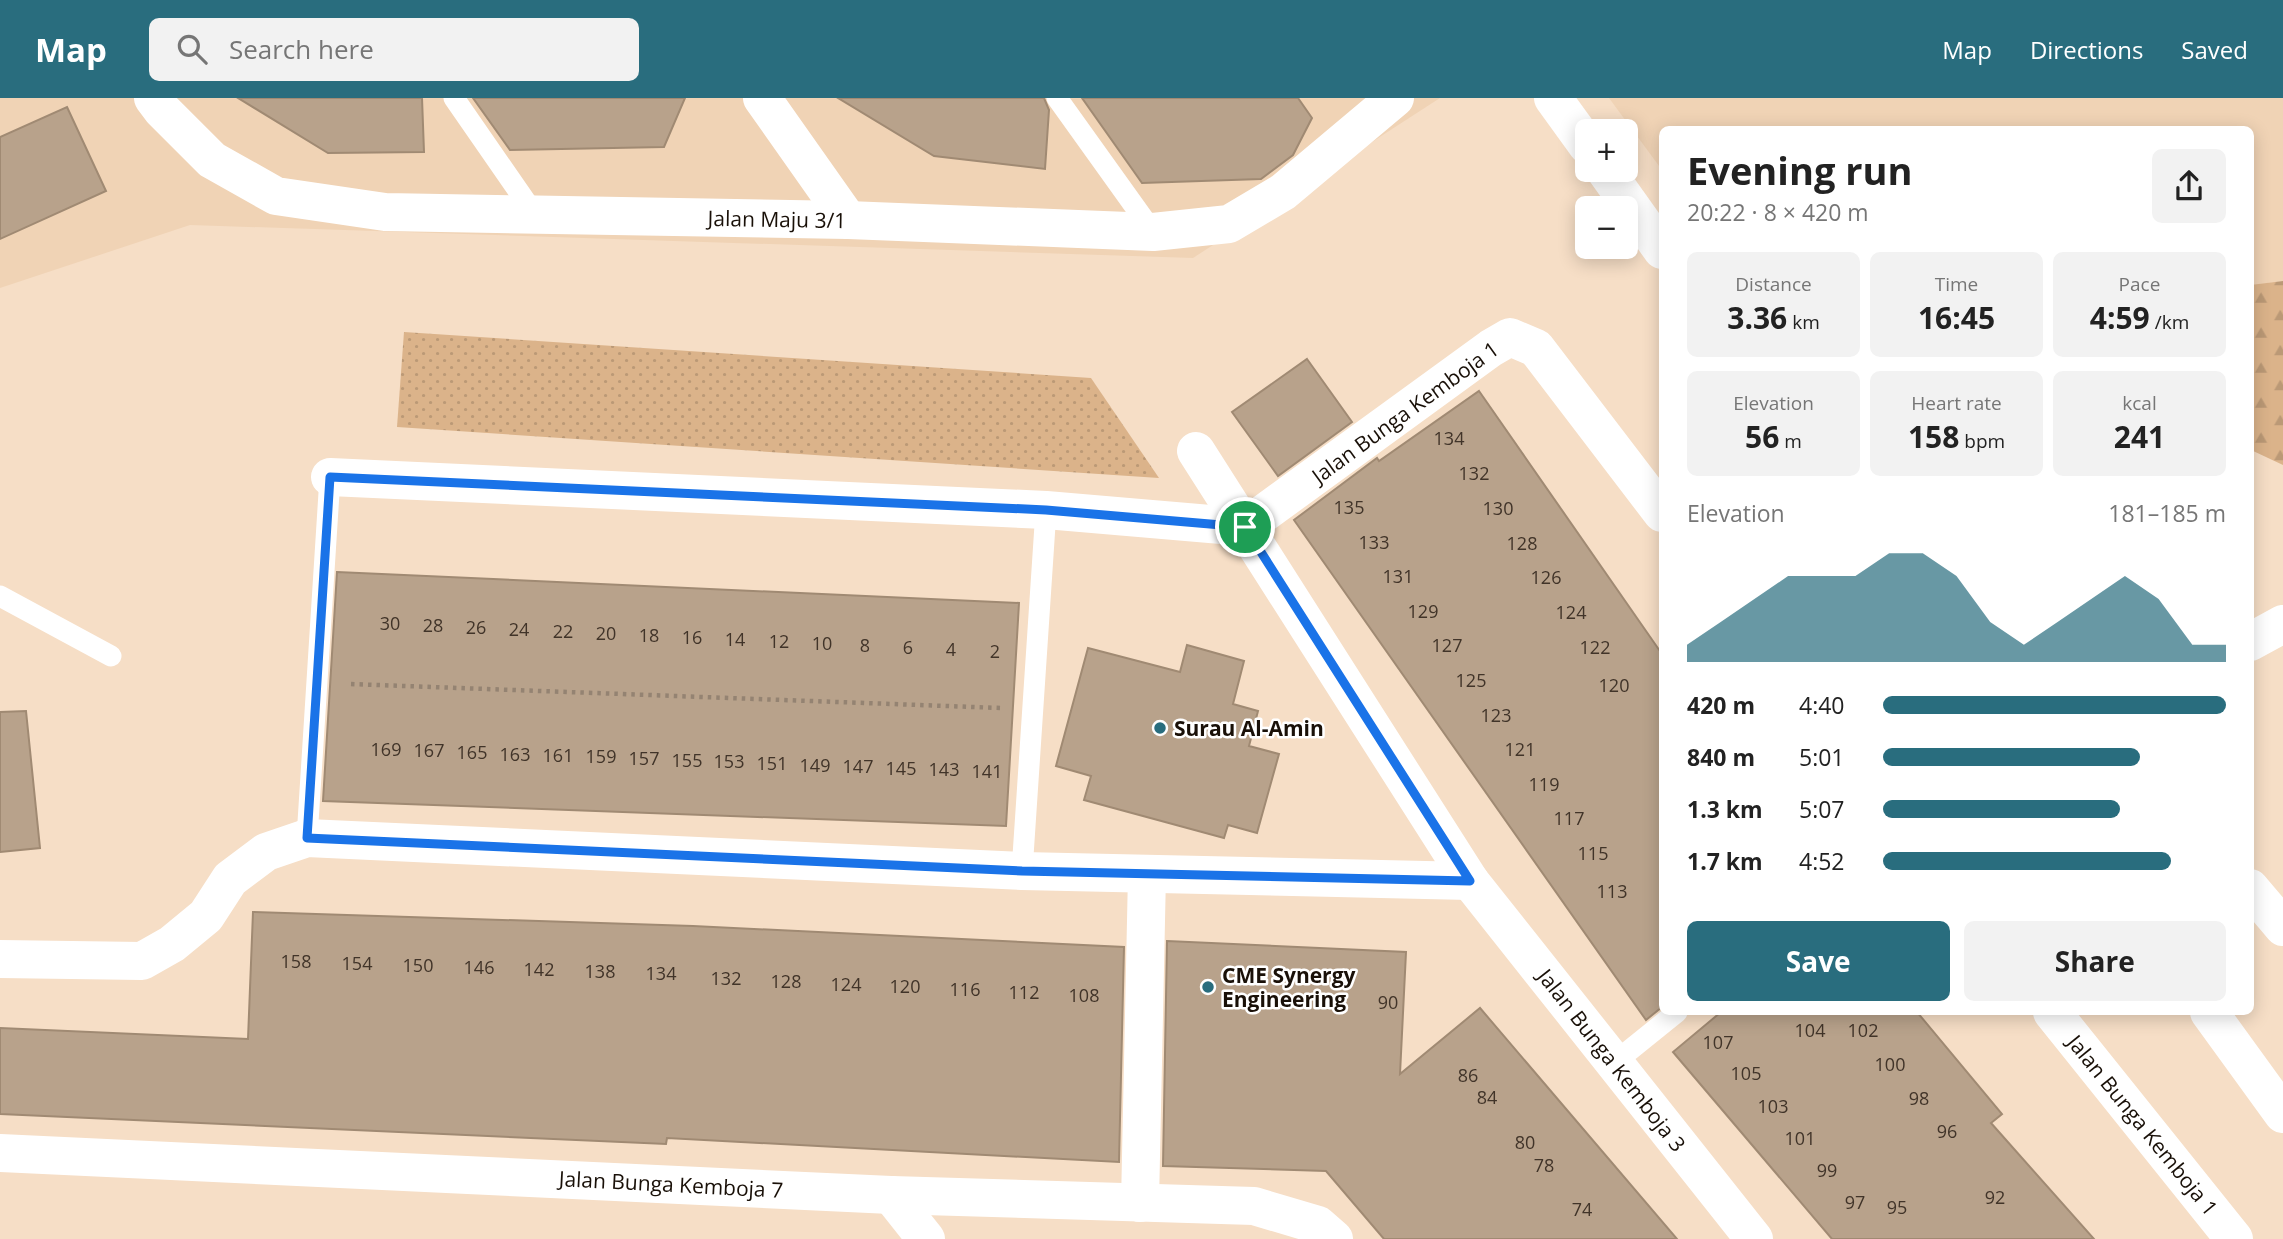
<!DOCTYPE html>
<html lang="en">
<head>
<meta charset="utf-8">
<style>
  :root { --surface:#fff; --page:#f2f2f2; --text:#222; --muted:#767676; --accent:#296d7e }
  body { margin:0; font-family:"Open Sans",sans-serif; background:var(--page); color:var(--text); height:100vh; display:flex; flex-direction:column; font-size:26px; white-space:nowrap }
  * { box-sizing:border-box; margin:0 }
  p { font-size:23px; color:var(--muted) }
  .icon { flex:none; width:38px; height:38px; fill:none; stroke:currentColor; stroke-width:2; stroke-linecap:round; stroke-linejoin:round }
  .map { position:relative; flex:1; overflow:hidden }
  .side { position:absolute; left:1659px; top:28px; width:595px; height:889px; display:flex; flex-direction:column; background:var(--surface); border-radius:10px; box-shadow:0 4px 18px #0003 }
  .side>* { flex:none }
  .tools { position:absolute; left:1575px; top:21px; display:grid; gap:14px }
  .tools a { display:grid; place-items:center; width:63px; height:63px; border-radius:10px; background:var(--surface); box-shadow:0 4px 18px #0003; font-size:35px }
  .pin { position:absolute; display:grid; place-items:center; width:60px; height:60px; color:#fff; margin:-30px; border:4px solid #fff; border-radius:50%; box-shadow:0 2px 7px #0007 }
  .round { display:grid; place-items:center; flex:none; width:74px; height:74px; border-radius:10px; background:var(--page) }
  .head { display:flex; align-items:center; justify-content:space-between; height:119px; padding:0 28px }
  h1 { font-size:38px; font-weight:700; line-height:52px }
  .figures { display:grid; grid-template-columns:repeat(3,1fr); gap:10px; height:119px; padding:7px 28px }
  .figures div { display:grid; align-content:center; border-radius:10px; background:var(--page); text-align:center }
  .figures b { font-size:30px; font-weight:700 }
  .figures small { font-size:19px; font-weight:400 }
  .figures p { font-size:19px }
  .chart { height:196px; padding:14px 28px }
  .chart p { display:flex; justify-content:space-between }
  .chart svg { width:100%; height:126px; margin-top:7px; fill:var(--accent); opacity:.7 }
  .button { display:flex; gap:14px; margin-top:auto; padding:14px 28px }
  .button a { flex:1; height:80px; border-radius:10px; background:var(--accent); color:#fff; font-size:28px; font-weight:700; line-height:80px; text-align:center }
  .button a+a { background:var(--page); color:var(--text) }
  ul { padding:0 28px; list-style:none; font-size:23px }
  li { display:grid; grid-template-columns:112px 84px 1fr; align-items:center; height:52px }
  li i { height:18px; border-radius:9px; background:var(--accent) }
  header { display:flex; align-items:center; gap:42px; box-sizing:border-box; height:98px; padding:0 35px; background:var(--accent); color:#fff }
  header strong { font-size:33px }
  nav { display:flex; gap:38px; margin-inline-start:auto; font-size:24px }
  .search { width:490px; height:63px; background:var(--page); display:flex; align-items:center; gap:18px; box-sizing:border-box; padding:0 24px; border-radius:10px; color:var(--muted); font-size:26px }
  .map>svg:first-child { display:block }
</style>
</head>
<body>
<header>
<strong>Map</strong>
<div class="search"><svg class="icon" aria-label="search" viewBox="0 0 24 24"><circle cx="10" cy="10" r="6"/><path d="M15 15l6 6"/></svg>Search here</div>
<nav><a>Map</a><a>Directions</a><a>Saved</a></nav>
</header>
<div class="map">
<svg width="2283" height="1141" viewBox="0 0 2283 1141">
  <defs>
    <pattern id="forest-firs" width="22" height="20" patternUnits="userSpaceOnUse" patternTransform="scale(1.75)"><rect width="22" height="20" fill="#dbb38a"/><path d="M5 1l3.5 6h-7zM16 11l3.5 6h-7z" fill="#bb9976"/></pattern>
    <pattern id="park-dots" width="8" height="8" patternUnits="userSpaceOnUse" patternTransform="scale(1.75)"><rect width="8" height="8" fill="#dbb38a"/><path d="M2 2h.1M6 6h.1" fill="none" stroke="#bb9976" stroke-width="1.8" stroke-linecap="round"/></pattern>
  </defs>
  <rect width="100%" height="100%" fill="#f6dec6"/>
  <g fill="#f0d3b5">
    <path d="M0,0H1440L1193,160L190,127L0,190Z"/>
    <path d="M1609,0H2283V183L2251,187L2250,32H1662V72Z"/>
  </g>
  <path fill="url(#forest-firs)" d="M2283,183V367L2251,352L2250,187Z"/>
  <path fill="url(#park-dots)" d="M404,234L1091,280L1159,380L397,329Z"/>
  <g fill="#b8a28b" stroke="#a08a73" stroke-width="2">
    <path d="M238,0H422L424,54L328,55Z"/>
    <path d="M473,0H685L664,49L510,52Z"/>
    <path d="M838,0H1044L1049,12L1045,71L934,58Z"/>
    <path d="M1082,0H1298L1312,20L1293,57L1261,81L1142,85Z"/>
    <path d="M67,9L106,93L0,141V39Z"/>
    <path d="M1307,261L1352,324L1278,378L1232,314Z"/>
    <path d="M1479,293L1662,556V909L1646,922L1294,422L1377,360L1379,363Z"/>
    <path d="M337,474L1019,505L1006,728L323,703Z"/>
    <path d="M1187,547L1244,563L1233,606L1258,613L1249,648L1279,656L1257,735L1228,727L1224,740L1084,702L1091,678L1056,668L1088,550L1180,574Z"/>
    <path d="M26,613L40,750L0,754V614Z"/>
    <path d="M253,814L693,828L1124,849L1119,1064L667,1040L666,1046L0,1016V930L248,941Z"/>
    <path d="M1167,843L1406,854L1400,976L1480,910L1677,1141H1384L1326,1073L1163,1068Z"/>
    <path d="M1721,914H1917L2002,1016L1991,1025L2094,1141H1832L1673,954Z"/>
  </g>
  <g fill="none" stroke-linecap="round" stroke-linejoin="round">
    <path stroke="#948372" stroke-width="4.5" stroke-dasharray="3.5 5" stroke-linecap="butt" d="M351,586L1000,610"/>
    <g stroke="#fff" stroke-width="21">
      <path d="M454,0L535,117"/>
      <path d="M1057,0L1153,134"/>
      <path d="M0,498L111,558"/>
      <path d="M307,740L330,379"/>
      <path d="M1022,773L1046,412"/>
      <path d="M1615,964L1677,914"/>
    </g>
    <g stroke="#fff" stroke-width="38">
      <path d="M153,0L162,12L212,62L276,98L385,114L848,122L1153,134L1229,126L1283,94L1395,0"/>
      <path d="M762,0L848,122"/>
      <path d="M1196,353L1470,783L1754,1141"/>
      <path d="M330,379L1046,412L1245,429"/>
      <path d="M1245,429L1491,250L1510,239L1536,250L1662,415"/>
      <path d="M2250,544L2283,526"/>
      <path d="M2250,790L2283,829"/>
      <path d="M0,861L142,863L172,846L206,818L230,781L266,754L307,740L1022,773L1470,783"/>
      <path d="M2052,914L2234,1141"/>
      <path d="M0,1055L891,1097L1254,1108L1318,1127L1334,1141"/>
      <path d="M891,1097L926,1141"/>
      <path d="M1140,1105L1147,776"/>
    </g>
    <g stroke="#fff" stroke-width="38">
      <path d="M1553,0L1587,47"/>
      <path d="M1605,72L1662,152"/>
      <path d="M2209,914L2283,1016"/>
    </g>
  </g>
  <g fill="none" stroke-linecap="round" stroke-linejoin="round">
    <g stroke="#fff" stroke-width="14">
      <path id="route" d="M330,379L1046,412L1245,429L1470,783L1022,773L307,740Z"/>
    </g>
    <use href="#route" stroke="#1a73e8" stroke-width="9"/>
  </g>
  <g fill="#296d7e" stroke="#fff" stroke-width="2.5">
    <circle cx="1160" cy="630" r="7"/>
    <circle cx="1208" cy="889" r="7"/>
  </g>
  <g text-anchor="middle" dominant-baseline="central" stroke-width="5" stroke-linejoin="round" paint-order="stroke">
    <g font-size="18" fill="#413429">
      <text x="1449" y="340">134</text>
      <text x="1474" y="375">132</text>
      <text x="1349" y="409">135</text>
      <text x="1498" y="410">130</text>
      <text x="1374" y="444">133</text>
      <text x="1522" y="445">128</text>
      <text x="1398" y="478">131</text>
      <text x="1546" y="479">126</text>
      <text x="1423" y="513">129</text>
      <text x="1571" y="514">124</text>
      <text x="390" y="525">30</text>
      <text x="433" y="527">28</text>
      <text x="476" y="529">26</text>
      <text x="519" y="531">24</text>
      <text x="563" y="533">22</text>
      <text x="606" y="535">20</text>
      <text x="649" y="537">18</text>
      <text x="692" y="539">16</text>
      <text x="735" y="541">14</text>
      <text x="779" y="543">12</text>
      <text x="822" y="545">10</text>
      <text x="865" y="547">8</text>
      <text x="1447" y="547">127</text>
      <text x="908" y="549">6</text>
      <text x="1595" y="549">122</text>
      <text x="951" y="551">4</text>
      <text x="995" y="553">2</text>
      <text x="1471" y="582">125</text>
      <text x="1614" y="587">120</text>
      <text x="1496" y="617">123</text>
      <text x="386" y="651">169</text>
      <text x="1520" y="651">121</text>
      <text x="429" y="652">167</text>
      <text x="472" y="654">165</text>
      <text x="515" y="656">163</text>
      <text x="558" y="657">161</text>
      <text x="601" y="658">159</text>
      <text x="644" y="660">157</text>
      <text x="687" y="662">155</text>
      <text x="729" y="663">153</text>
      <text x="772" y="665">151</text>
      <text x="815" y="667">149</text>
      <text x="858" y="668">147</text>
      <text x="901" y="670">145</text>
      <text x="944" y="671">143</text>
      <text x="987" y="673">141</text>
      <text x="1544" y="686">119</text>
      <text x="1569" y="720">117</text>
      <text x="1593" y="755">115</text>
      <text x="1612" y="793">113</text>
      <text x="296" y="863">158</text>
      <text x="357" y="865">154</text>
      <text x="418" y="867">150</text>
      <text x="479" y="869">146</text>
      <text x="539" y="871">142</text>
      <text x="600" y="873">138</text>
      <text x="661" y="875">134</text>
      <text x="726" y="880">132</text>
      <text x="786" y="883">128</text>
      <text x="846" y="886">124</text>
      <text x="905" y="888">120</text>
      <text x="965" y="891">116</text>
      <text x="1024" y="894">112</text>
      <text x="1084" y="897">108</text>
      <text x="1388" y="904">90</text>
      <text x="1810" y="932">104</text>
      <text x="1863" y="932">102</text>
      <text x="1718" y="944">107</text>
      <text x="1890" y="966">100</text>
      <text x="1746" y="975">105</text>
      <text x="1468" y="977">86</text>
      <text x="1487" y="999">84</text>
      <text x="1919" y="1000">98</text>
      <text x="1773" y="1008">103</text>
      <text x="1947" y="1033">96</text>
      <text x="1800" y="1040">101</text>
      <text x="1525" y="1044">80</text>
      <text x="1544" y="1067">78</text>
      <text x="1827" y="1072">99</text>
      <text x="1995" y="1099">92</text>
      <text x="1855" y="1104">97</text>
      <text x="1897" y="1109">95</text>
      <text x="1582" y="1111">74</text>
    </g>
    <g font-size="21" fill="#191008" stroke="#fff">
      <text transform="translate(777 121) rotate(1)">Jalan Maju 3/1</text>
      <text transform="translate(1405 314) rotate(-36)">Jalan Bunga Kemboja 1</text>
      <text transform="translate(1612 962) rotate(52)">Jalan Bunga Kemboja 3</text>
      <text transform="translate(2143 1027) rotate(51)">Jalan Bunga Kemboja 1</text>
      <text transform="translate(671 1086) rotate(3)">Jalan Bunga Kemboja 7</text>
    </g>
    <g font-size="21" font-weight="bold" fill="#191008" stroke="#fff" text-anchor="start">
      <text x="1174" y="630">Surau Al-Amin</text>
      <text x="1222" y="877">CME Synergy<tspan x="1222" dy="24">Engineering</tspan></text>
    </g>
  </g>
</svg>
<div class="tools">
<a>+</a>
<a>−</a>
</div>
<div class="pin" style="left:1245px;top:429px;background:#1e9e55"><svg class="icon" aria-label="arrive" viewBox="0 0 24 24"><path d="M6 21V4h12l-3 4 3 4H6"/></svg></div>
<section class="side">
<div class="head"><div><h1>Evening run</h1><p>20:22 · 8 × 420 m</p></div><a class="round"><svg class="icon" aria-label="share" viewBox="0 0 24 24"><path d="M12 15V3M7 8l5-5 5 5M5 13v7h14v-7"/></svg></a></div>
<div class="figures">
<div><p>Distance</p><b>3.36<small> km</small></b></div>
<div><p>Time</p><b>16:45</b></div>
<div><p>Pace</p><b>4:59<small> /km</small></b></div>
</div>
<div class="figures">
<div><p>Elevation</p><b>56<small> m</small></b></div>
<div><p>Heart rate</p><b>158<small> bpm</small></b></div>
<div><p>kcal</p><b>241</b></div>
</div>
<div class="chart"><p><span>Elevation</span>181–185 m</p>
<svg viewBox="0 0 160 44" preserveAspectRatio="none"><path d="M0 44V38L10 30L20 22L30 14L40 14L50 14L60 6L70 6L80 14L90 30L100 38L110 30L120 22L130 14L140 22L150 38L160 38V44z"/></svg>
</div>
<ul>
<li><b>420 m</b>4:40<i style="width:100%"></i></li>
<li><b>840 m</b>5:01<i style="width:75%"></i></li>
<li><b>1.3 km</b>5:07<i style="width:69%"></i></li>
<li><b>1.7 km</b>4:52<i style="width:84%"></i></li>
</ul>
<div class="button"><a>Save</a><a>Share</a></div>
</section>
</div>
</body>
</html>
